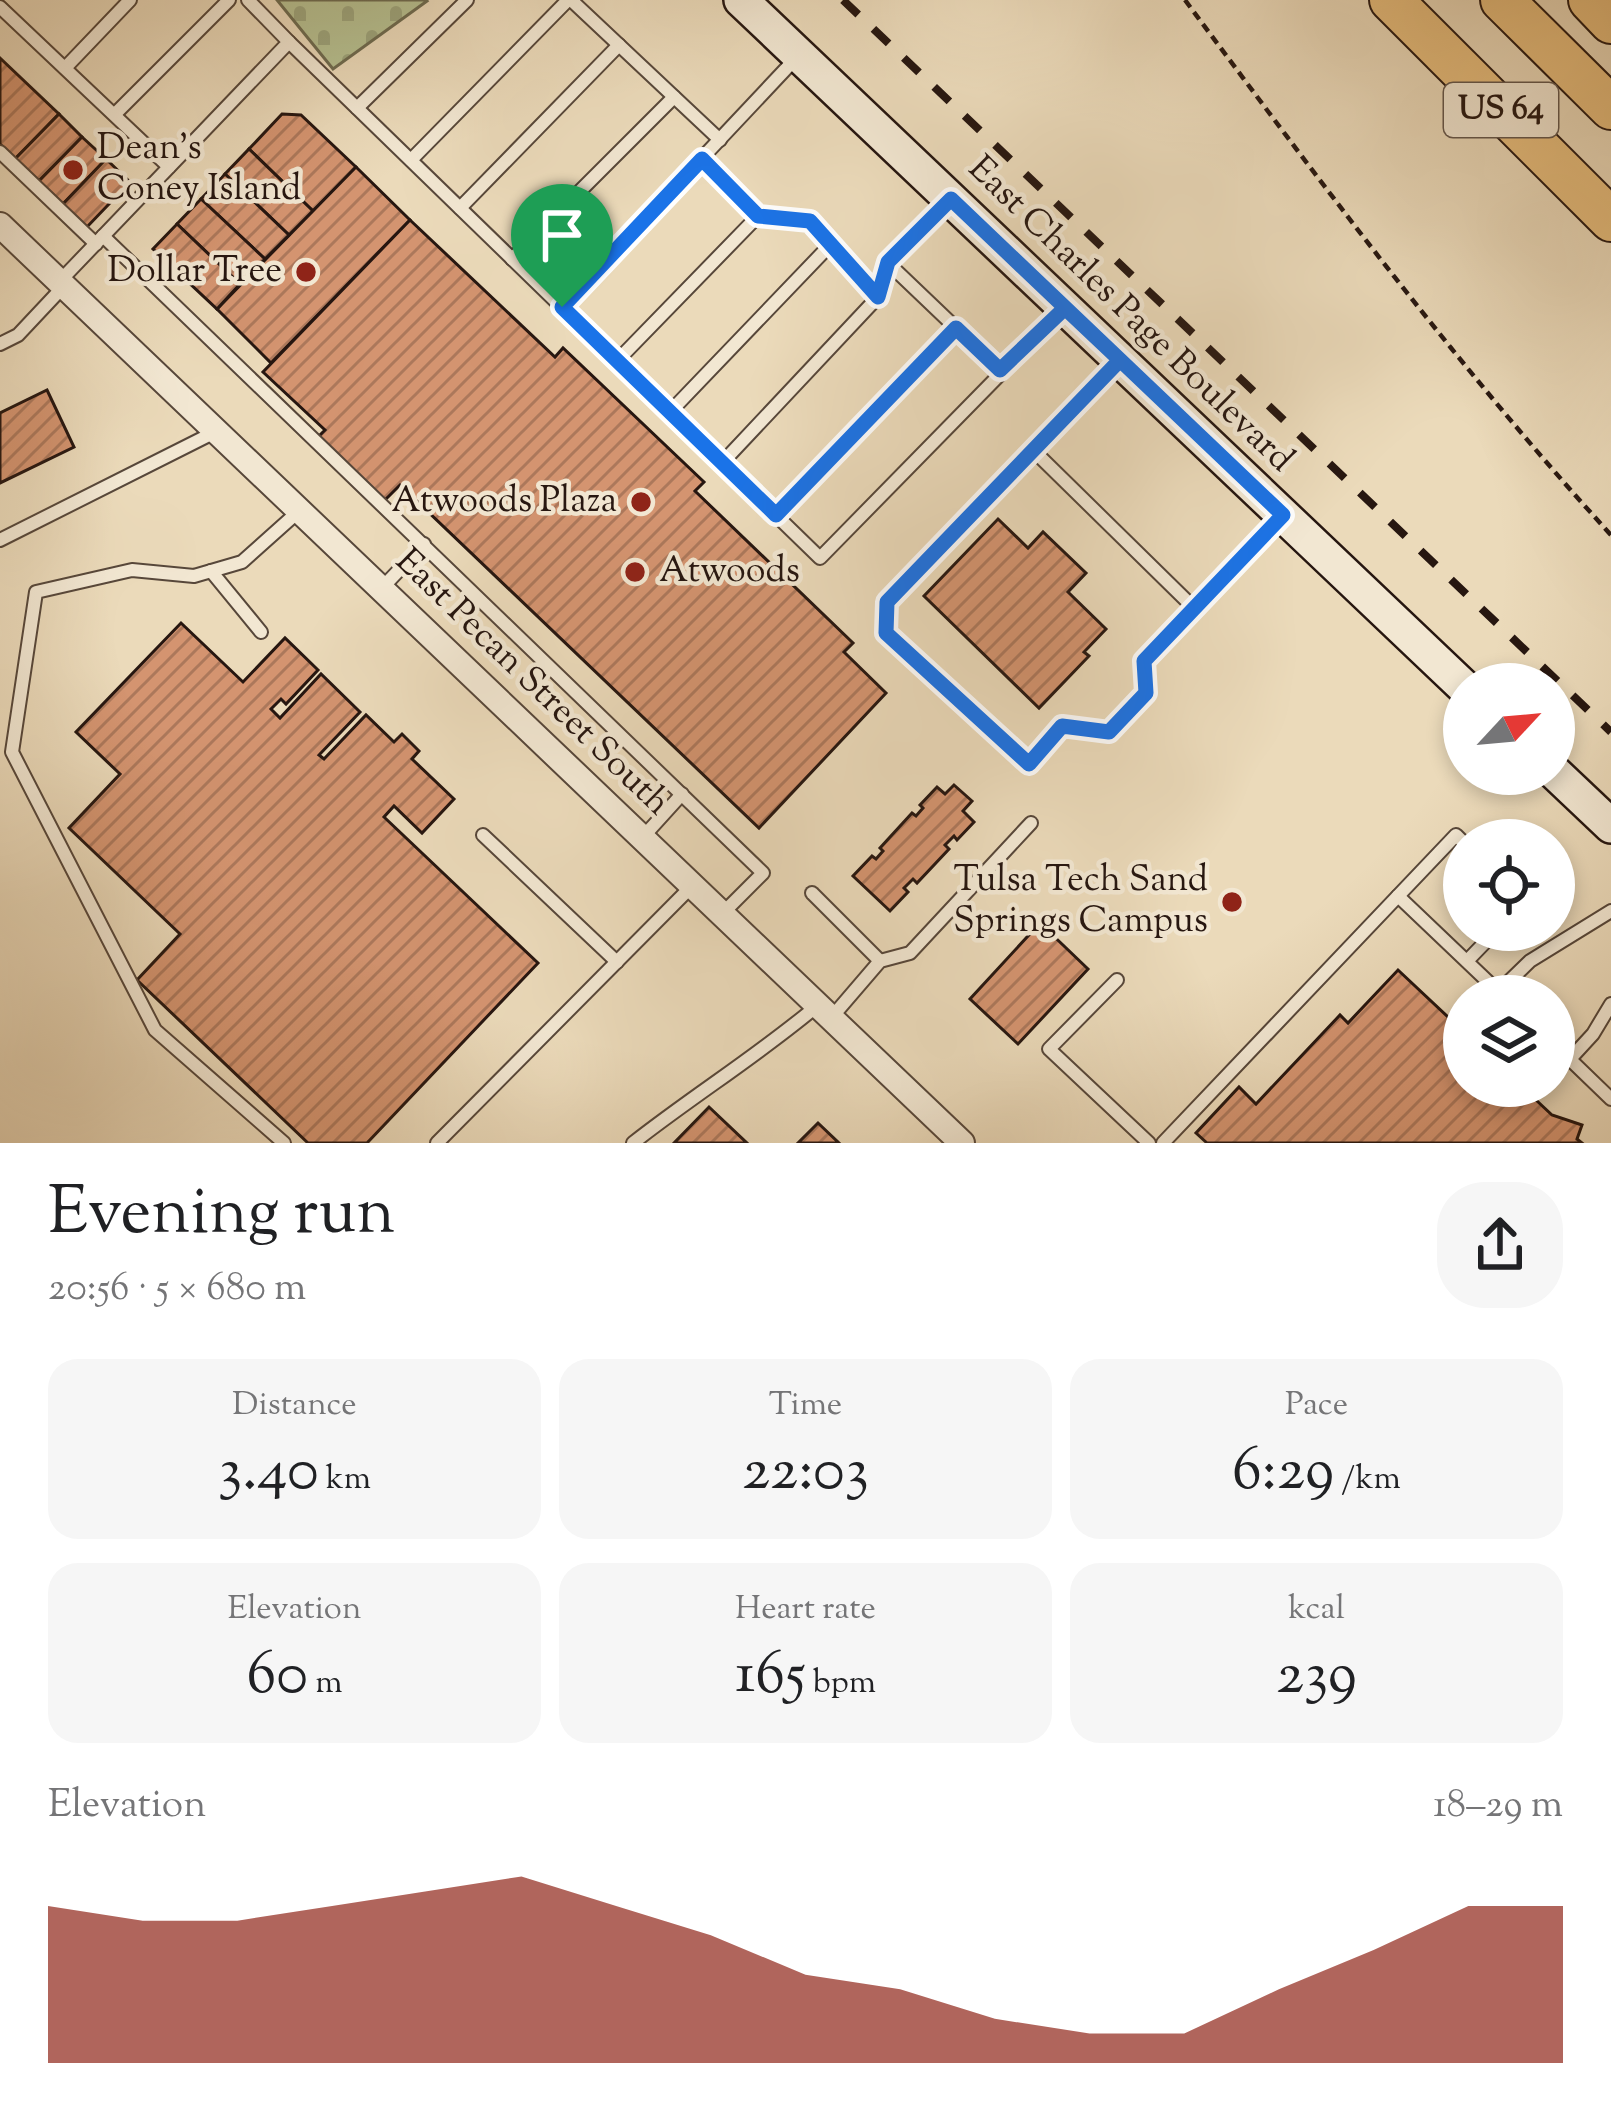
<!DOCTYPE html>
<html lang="en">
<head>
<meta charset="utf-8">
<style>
  :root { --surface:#fff; --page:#f6f6f6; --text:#202124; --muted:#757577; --accent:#8f2418 }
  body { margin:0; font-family:"Sorts Mill Goudy",serif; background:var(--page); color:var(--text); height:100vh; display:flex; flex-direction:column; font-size:45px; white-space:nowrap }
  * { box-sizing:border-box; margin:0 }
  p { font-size:39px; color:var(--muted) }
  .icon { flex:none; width:66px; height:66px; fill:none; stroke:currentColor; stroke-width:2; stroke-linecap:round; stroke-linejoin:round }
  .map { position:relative; height:1143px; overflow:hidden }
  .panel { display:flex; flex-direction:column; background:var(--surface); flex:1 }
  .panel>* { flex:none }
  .needle { width:78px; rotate:64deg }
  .fabs { position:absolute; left:1443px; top:663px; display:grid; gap:24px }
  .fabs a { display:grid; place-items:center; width:132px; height:132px; border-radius:50%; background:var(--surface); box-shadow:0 6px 18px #0003; font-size:60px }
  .pin { position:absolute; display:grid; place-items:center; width:102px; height:102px; color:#fff; margin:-123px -51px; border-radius:50% 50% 50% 0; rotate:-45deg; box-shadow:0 0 12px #0007 }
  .pin .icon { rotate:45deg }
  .round { display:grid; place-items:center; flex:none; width:126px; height:126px; border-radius:48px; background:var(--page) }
  .headline { display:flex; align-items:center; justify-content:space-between; height:204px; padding:0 48px }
  h1 { font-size:66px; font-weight:600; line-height:90px }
  .stats { display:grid; grid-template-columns:repeat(3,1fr); gap:18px; height:204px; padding:12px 48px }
  .stats div { display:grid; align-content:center; border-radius:30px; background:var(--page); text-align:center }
  .stats b { font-size:60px; font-weight:600 }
  .stats small { font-size:33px; font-weight:400 }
  .stats p { font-size:33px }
  .chart { height:336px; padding:24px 48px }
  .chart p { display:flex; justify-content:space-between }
  .chart svg { width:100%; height:216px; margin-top:12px; fill:var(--accent); opacity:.7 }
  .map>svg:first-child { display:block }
</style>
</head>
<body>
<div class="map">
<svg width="1611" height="1143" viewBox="0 0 1611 1143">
  <defs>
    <pattern id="cemetery-stones" width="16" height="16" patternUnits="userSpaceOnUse" patternTransform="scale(3)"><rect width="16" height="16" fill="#b6c091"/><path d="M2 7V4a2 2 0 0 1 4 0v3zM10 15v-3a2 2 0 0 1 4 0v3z" fill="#9ca47c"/></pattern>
    <pattern id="building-hatch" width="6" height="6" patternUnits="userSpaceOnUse" patternTransform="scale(3)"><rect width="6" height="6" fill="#d49470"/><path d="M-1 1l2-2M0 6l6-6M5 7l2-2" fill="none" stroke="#ac785b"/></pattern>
  </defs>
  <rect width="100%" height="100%" fill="#ebdaba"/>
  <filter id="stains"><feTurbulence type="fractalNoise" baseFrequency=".00167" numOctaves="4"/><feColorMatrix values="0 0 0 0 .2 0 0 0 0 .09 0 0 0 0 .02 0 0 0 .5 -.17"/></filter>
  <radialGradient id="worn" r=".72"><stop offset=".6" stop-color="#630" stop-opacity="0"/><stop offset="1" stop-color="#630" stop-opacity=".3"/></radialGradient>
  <path fill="url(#cemetery-stones)" stroke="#6e6b50" stroke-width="3" d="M277,0H426L427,1L333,69Z"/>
  <g fill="url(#building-hatch)" stroke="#261610" stroke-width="3">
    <path d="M0,58L59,114L15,159L0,144Z"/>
    <path d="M59,114L82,137L39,181L15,159Z"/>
    <path d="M282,114L301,115L356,167L313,211L249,149Z"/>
    <path d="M82,137L106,159L63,204L39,181Z"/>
    <path d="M249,149L313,211L289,235L225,174Z"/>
    <path d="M106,159L130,182L87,227L63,204Z"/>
    <path d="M356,167L410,220L271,363L217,309Z"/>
    <path d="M225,174L289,235L265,259L201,199Z"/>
    <path d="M201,199L265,259L240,284L177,224Z"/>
    <path d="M410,220L555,357L563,348L704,482L695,491L853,643L844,652L886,693L759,828L400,485L384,501L317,438L325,430L263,372Z"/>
    <path d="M177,224L240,284L217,309L153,249Z"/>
    <path d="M47,390L74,447L0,483V413Z"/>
    <path d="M998,519L1028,548L1043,532L1086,573L1068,592L1106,629L1084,652L1089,656L1039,708L924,596Z"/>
    <path d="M181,623L243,682L285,638L318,670L286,704L281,699L271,709L280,718L321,674L360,712L319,755L324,759L366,715L394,742L402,734L419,751L412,759L454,799L422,833L394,806L384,817L538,963L367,1143H308L137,980L180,934L69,828L120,774L76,732Z"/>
    <path d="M954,785L972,801L963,811L974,822L957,840L954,836L945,845L949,849L917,883L913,879L904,888L908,892L890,911L853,876L872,856L876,859L883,851L880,848L912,813L916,816L923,808L920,805L937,787L945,794Z"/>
    <path d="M1040,923L1088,969L1018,1044L970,999Z"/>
    <path d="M1398,970L1464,1032V1086H1521L1552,1115L1582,1125L1577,1139L1582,1143H1207L1196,1133L1239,1087L1256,1104L1340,1015L1348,1023Z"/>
    <path d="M709,1107L747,1143H674Z"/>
    <path d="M818,1123L839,1143H798Z"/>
  </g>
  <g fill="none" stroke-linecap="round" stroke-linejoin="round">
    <g stroke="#57473a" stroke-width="16">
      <g id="lane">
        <path d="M571,0L720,140"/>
        <path d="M0,7L169,167"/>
        <path d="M289,42L820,558L1065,308"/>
        <path d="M65,68L130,0"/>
        <path d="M357,108L467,0"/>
        <path d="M115,114L229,0"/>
        <path d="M0,152L96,244"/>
        <path d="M702,159L758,216L810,221L878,297"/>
        <path d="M411,160L568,0"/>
        <path d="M460,208L619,45"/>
        <path d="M103,236L763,873L722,914"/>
        <path d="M512,259L674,97"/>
        <path d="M888,263L1000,370"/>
        <path d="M59,282L289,42L248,0"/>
        <path d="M562,307L798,56"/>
        <path d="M0,344L18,335L64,286"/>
        <path d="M617,361L758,216"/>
        <path d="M1119,361L887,602L886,633L1029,764L1062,726L1109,732L1146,693L1144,661L1280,519"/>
        <path d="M670,412L832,243"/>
        <path d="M1033,450L1194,608"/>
        <path d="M722,463L878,297L888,263L950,200"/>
        <path d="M776,515L956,328"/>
        <path d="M0,540L215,432"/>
        <path d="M211,571L261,632"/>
        <path d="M381,589L424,544"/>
        <path d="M483,835L617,962"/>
        <path d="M643,837L682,794"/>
        <path d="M812,893L880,961"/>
        <path d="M1398,896L1503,996"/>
        <path d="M1467,961L1497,930"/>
        <path d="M1117,980L1049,1049L1149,1143"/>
        <path d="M1499,991L1530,961L1611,911"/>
        <path d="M832,1017L880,961L910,953L1031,823"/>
        <path d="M1554,1044L1611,1099"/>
        <path d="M1570,1059L1593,1034L1611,1004"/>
        <path d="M284,1143L155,1030L12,752L36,592L132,570L194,576L242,562L299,511"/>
        <path d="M437,1143L692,886"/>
        <path d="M633,1143C694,1095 759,1055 818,1005"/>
        <path d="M1163,1143L1456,835L1464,843"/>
      </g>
    </g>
    <g stroke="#57473a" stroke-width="28">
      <path id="street" d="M0,225L962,1143"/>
    </g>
    <g stroke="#261610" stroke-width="38">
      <g id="secondary">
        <path d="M741,0L1464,687"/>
        <path d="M1554,772L1611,826"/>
      </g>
    </g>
    <g stroke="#261610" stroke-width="46">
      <g id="highway">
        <path d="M1391,0L1611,220"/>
        <path d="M1502,0L1611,108"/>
        <path d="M1590,0L1611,22"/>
      </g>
    </g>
    <path stroke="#261610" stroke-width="4.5" stroke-dasharray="9 6" stroke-linecap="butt" d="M1185,0C1321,183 1457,366 1611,535"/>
    <use href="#lane" stroke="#f2e7d2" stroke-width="12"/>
    <use href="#street" stroke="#f2e7d2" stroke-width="24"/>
    <use href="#secondary" stroke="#f2e7d2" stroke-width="33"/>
    <use href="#highway" stroke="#e6bd7d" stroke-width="42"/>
    <path stroke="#261610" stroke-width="8" stroke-dasharray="21 21" stroke-linecap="butt" d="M843,0L1611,732"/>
  </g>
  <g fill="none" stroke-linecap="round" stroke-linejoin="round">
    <g stroke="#fff" stroke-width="24">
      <path id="route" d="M562,307L776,515L956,328L1000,370L1065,308L1120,360L887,602L886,633L1029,764L1062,726L1109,732L1146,693L1144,661L1283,515L951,199L888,262L878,297L810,221L758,216L702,159L562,307"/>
    </g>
    <use href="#route" stroke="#1a73e8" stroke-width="15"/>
  </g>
  <g fill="#8f2418" stroke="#f2e7d2" stroke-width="4.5">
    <circle cx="73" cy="170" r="12"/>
    <circle cx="306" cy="272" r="12"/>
    <circle cx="641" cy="502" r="12"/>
    <circle cx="635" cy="572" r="12"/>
    <circle cx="1232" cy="902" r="12"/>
  </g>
  <g text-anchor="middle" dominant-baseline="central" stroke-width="9" stroke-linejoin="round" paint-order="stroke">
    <rect fill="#f2e7d2" stroke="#63554a" stroke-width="3" x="1444" y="83" width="114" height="54" rx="9"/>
    <g font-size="33" font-weight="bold" fill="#261610">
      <text x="1501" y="110">US 64</text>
    </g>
    <g font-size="36" fill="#261610" stroke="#f2e7d2" text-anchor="end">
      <text x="97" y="149" text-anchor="start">Dean's<tspan x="97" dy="41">Coney Island</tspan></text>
      <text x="282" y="272">Dollar Tree</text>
      <text x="617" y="502">Atwoods Plaza</text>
      <text x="659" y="572" text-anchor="start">Atwoods</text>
      <text x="1208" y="881">Tulsa Tech Sand<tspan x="1208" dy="41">Springs Campus</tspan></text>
    </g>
    <g font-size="36" fill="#261610" stroke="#f2e7d2">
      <text transform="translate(1130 315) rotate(44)">East Charles Page Boulevard</text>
      <text transform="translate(532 683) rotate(44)">East Pecan Street South</text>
    </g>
  </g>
  <rect width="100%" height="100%" filter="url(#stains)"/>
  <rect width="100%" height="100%" fill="url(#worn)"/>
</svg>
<div class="fabs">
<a><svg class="needle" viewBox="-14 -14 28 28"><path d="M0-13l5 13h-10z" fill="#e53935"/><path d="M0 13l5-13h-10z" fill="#757577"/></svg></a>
<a><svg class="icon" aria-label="locate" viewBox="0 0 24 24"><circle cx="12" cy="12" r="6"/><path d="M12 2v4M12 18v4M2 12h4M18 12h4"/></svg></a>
<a><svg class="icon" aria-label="layers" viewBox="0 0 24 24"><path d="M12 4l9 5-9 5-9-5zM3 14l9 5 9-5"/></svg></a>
</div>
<div class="pin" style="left:562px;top:307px;background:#1e9e55"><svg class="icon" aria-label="arrive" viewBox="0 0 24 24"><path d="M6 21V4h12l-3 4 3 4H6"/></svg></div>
</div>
<section class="panel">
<div class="headline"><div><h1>Evening run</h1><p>20:56 · 5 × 680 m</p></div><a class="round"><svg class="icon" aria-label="share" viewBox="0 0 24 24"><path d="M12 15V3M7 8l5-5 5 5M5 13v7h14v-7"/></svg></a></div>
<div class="stats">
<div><p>Distance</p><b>3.40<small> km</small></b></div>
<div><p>Time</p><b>22:03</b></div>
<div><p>Pace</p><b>6:29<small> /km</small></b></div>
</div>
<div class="stats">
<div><p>Elevation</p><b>60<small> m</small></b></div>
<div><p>Heart rate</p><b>165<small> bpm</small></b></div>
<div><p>kcal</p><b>239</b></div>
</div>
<div class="chart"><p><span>Elevation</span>18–29 m</p>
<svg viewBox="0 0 160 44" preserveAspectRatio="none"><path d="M0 44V12L10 15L20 15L30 12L40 9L50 6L60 12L70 18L80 26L90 29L100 35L110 38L120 38L130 29L140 21L150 12L160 12V44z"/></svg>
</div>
</section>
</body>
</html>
